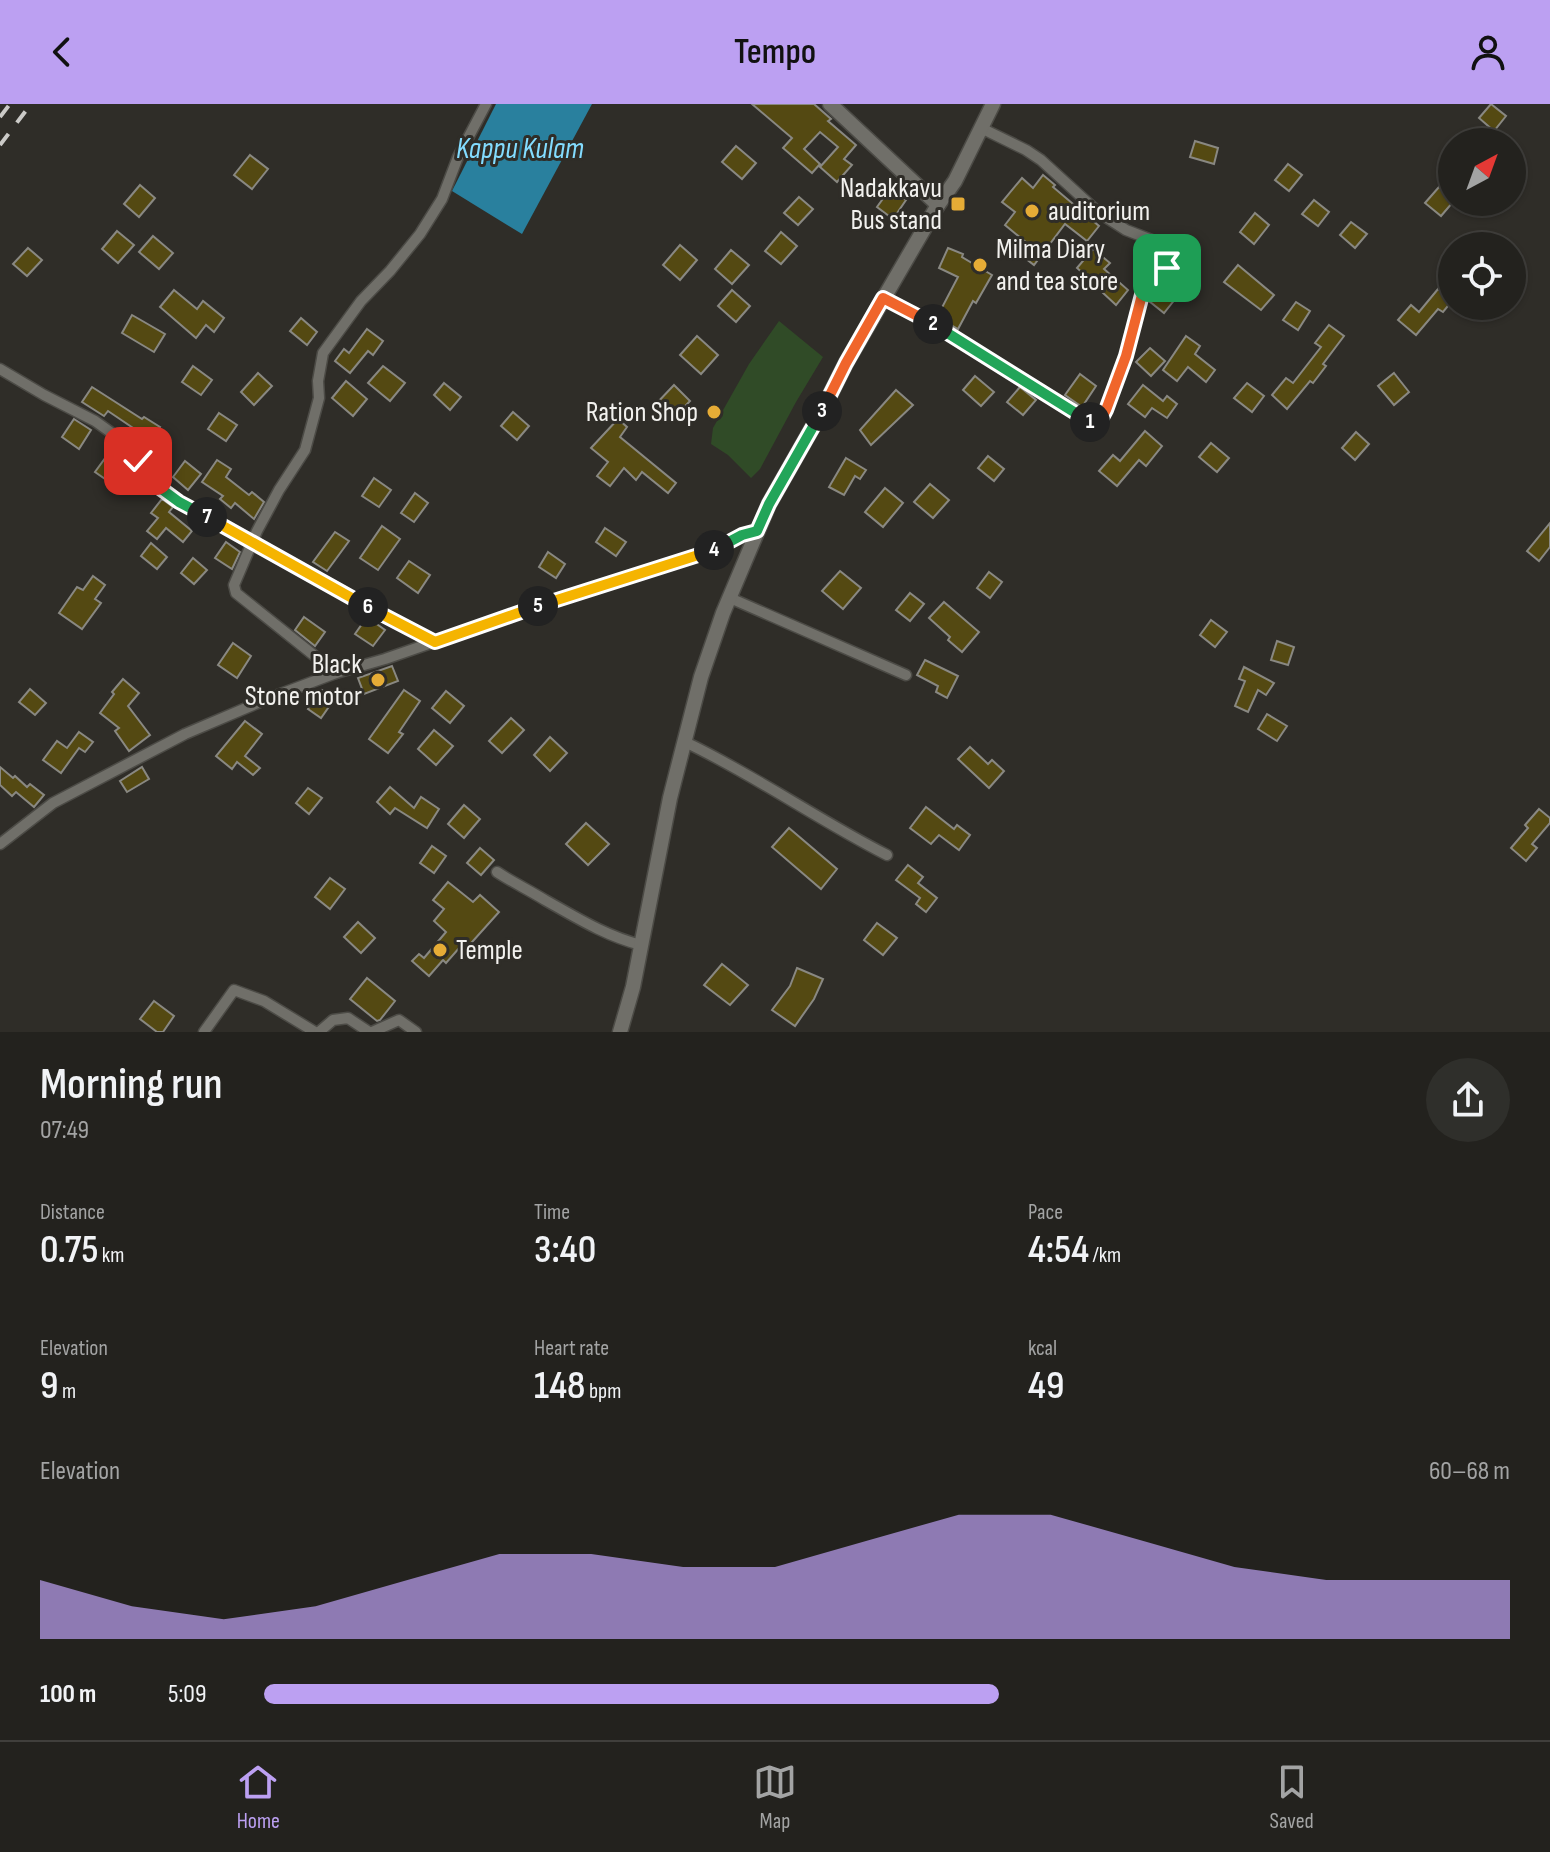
<!DOCTYPE html>
<html lang="en">
<head>
<meta charset="utf-8">
<style>
  :root { --surface:#23221e; --page:#2f2f2b; --text:#f1f3f6; --muted:#a3a4a4; --line:#403f3c; --accent:#bca0f2 }
  body { margin:0; font-family:"Sofia Sans Condensed",sans-serif; background:var(--page); color:var(--text); height:100vh; display:flex; flex-direction:column; font-size:30px; white-space:nowrap }
  * { box-sizing:border-box; margin:0 }
  p { font-size:26px; color:var(--muted) }
  .icon { flex:none; width:44px; height:44px; fill:none; stroke:currentColor; stroke-width:2; stroke-linecap:round; stroke-linejoin:round }
  .map { position:relative; height:928px; overflow:hidden }
  .details { display:flex; flex-direction:column; background:var(--surface); flex:1 }
  .details>* { flex:none }
  .needle { width:52px; rotate:41deg }
  .buttons { position:absolute; left:1438px; top:24px; display:grid; gap:16px }
  .buttons a { display:grid; place-items:center; width:88px; height:88px; border-radius:50%; background:var(--surface); box-shadow:0 2px 6px #0004,0 0 0 2px var(--line); font-size:40px }
  .pin { position:absolute; display:grid; place-items:center; width:68px; height:68px; color:#fff; margin:-34px; border-radius:16px; box-shadow:0 4px 12px #0006 }
  .km { position:absolute; width:40px; height:40px; margin:-20px; border-radius:50%; background:#222; color:#fff; font-size:22px; line-height:40px; text-align:center }
  .round { display:grid; place-items:center; flex:none; width:84px; height:84px; border-radius:42px; background:var(--page) }
  .head { display:flex; align-items:center; justify-content:space-between; height:136px; padding:0 40px }
  h1 { font-size:44px; font-weight:600; line-height:60px }
  .metrics { display:grid; grid-template-columns:repeat(3,1fr); gap:12px; height:136px; padding:8px 40px }
  .metrics div { display:grid; align-content:center }
  .metrics b { font-size:40px; font-weight:600 }
  .metrics small { font-size:22px; font-weight:400 }
  .metrics p { font-size:22px }
  .chart { height:224px; padding:16px 40px }
  .chart p { display:flex; justify-content:space-between }
  .chart svg { width:100%; height:144px; margin-top:8px; fill:var(--accent); opacity:.7 }
  ul { padding:0 40px; list-style:none; font-size:26px }
  li { display:grid; grid-template-columns:128px 96px 1fr; align-items:center; height:60px }
  li i { height:20px; border-radius:10px; background:var(--accent) }
  header { display:flex; justify-content:space-between; align-items:center; height:104px; padding:0 40px; background:var(--accent); color:#111; font-size:36px; font-weight:600 }
  .tab-bar { display:flex; justify-content:space-around; align-items:center; height:112px; border-top:2px solid var(--line); background:var(--surface); font-size:22px; color:var(--muted) }
  .tab-bar a { display:grid; justify-items:center; gap:4px }
  .tab-bar .active { color:var(--accent) }
  .map>svg:first-child { display:block }
</style>
</head>
<body>
<header><svg class="icon" aria-label="back" viewBox="0 0 24 24"><path d="M15 5l-7 7 7 7"/></svg>Tempo<svg class="icon" aria-label="person" viewBox="0 0 24 24"><circle cx="12" cy="8" r="4"/><path d="M4 21q1-7 8-7t8 7"/></svg></header>
<div class="map">
<svg width="1550" height="928" viewBox="0 0 1550 928">
  <rect width="100%" height="100%" fill="#2f2d28"/>
  <path fill="#304b27" d="M779,217L823,253L796,298L760,365L751,374L728,351L711,340L713,324L749,260Z"/>
  <path fill="#29809e" d="M496,0H592L522,130L452,87Z"/>
  <g fill="#544912" stroke="#898882" stroke-width="2">
    <path d="M752,0H814L831,15L828,17L856,41L844,55L852,61L837,78L820,63L838,43L820,28L804,45L820,60L812,69L783,44L792,34Z"/>
    <path d="M1491,0L1506,12L1494,27L1479,14Z"/>
    <path d="M1195,37L1218,44L1214,60L1190,53Z"/>
    <path d="M736,42L756,59L742,75L722,58Z"/>
    <path d="M250,51L268,65L252,85L234,71Z"/>
    <path d="M1288,60L1302,71L1289,87L1275,76Z"/>
    <path d="M1043,71L1055,81L1053,83L1099,122L1087,137L1065,120L1034,161L1025,154L1033,144L1005,121L1015,108L1002,98L1022,74L1033,84Z"/>
    <path d="M140,81L155,94L139,113L124,100Z"/>
    <path d="M1439,83L1452,94L1453,98L1441,112L1425,99Z"/>
    <path d="M890,85L906,96L893,115L877,103Z"/>
    <path d="M799,93L813,105L798,121L784,109Z"/>
    <path d="M1314,96L1329,108L1318,122L1302,110Z"/>
    <path d="M1255,109L1269,121L1254,140L1240,128Z"/>
    <path d="M1351,118L1367,130L1355,144L1340,131Z"/>
    <path d="M117,127L134,141L118,159L102,145Z"/>
    <path d="M781,128L797,142L781,160L765,147Z"/>
    <path d="M153,132L173,149L159,165L139,148Z"/>
    <path d="M680,141L697,156L680,176L663,161Z"/>
    <path d="M28,144L42,156L27,172L13,160Z"/>
    <path d="M948,144L963,150L962,153L992,171L976,199L973,197L958,225L937,213L958,173L939,164Z"/>
    <path d="M1093,145L1110,159L1104,165L1128,186L1116,201L1102,188L1103,187L1077,164Z"/>
    <path d="M731,146L749,161L732,180L715,165Z"/>
    <path d="M1238,161L1274,191L1261,206L1224,178Z"/>
    <path d="M1159,181L1176,194L1164,209L1149,197L1151,189Z"/>
    <path d="M1438,185L1452,197L1443,208L1438,205L1416,231L1398,216L1411,201L1419,208Z"/>
    <path d="M174,186L197,205L203,197L224,214L214,228L206,221L196,234L160,203Z"/>
    <path d="M732,186L750,202L736,218L718,202Z"/>
    <path d="M1296,198L1310,207L1298,226L1283,216Z"/>
    <path d="M132,211L165,230L154,248L122,229Z"/>
    <path d="M301,214L317,228L307,241L290,227Z"/>
    <path d="M1329,221L1344,232L1323,260L1326,262L1313,279L1310,277L1287,305L1272,291L1286,274L1293,279L1321,243L1315,239Z"/>
    <path d="M367,225L383,237L373,251L368,247L350,269L335,257L344,245L349,249Z"/>
    <path d="M697,232L718,251L701,270L680,251Z"/>
    <path d="M1186,232L1200,242L1195,250L1215,266L1206,278L1188,263L1177,277L1163,266Z"/>
    <path d="M1150,244L1165,257L1151,272L1136,258Z"/>
    <path d="M193,262L212,276L201,291L182,278Z"/>
    <path d="M383,262L405,279L390,297L368,279Z"/>
    <path d="M258,269L272,282L254,301L241,288Z"/>
    <path d="M1394,269L1409,288L1394,301L1378,282Z"/>
    <path d="M1080,270L1096,282L1082,303L1065,291Z"/>
    <path d="M975,272L994,288L981,302L963,286Z"/>
    <path d="M346,277L367,295L353,312L332,294Z"/>
    <path d="M444,279L461,293L450,306L434,291Z"/>
    <path d="M1247,279L1264,292L1252,308L1234,294Z"/>
    <path d="M674,281L690,297L672,316L655,301Z"/>
    <path d="M1143,281L1163,297L1167,292L1177,300L1167,314L1152,304L1145,313L1128,300Z"/>
    <path d="M92,283L142,315L144,313L160,323L151,336L108,307L104,312L82,298Z"/>
    <path d="M1020,283L1036,296L1023,311L1007,298Z"/>
    <path d="M896,286L913,301L871,341L860,326Z"/>
    <path d="M513,308L529,322L517,336L501,322Z"/>
    <path d="M219,309L237,321L226,337L208,325Z"/>
    <path d="M74,315L91,326L79,345L62,333Z"/>
    <path d="M618,315L627,323L620,333L676,379L668,389L642,368L636,376L624,364L610,382L597,372L608,358L591,344Z"/>
    <path d="M1145,327L1162,342L1146,362L1139,356L1117,382L1099,367L1113,351L1120,357Z"/>
    <path d="M1356,328L1369,340L1355,356L1342,344Z"/>
    <path d="M1211,339L1229,354L1217,368L1199,353Z"/>
    <path d="M988,352L1004,365L994,377L978,364Z"/>
    <path d="M106,353L121,364L111,379L95,368Z"/>
    <path d="M846,354L866,366L860,375L855,372L844,391L829,383Z"/>
    <path d="M217,356L231,365L226,373L249,391L252,388L264,398L254,415L235,399L231,404L220,395L223,392L202,378Z"/>
    <path d="M185,357L201,370L188,386L173,373Z"/>
    <path d="M374,374L391,386L379,403L362,392Z"/>
    <path d="M930,380L949,396L933,414L914,398Z"/>
    <path d="M885,384L903,399L883,423L865,408Z"/>
    <path d="M415,389L428,399L414,418L401,409Z"/>
    <path d="M162,395L173,403L169,408L192,427L183,438L166,424L157,435L147,427L158,414L151,409Z"/>
    <path d="M1550,419V443L1539,457L1527,447Z"/>
    <path d="M382,422L400,435L378,466L360,454Z"/>
    <path d="M605,424L626,438L616,452L596,438Z"/>
    <path d="M335,428L349,437L327,467L313,458Z"/>
    <path d="M226,438L240,448L232,465L215,454Z"/>
    <path d="M151,439L167,453L157,465L141,452Z"/>
    <path d="M548,448L565,460L556,474L539,463Z"/>
    <path d="M193,454L207,466L194,480L181,469Z"/>
    <path d="M409,457L430,471L418,489L397,474Z"/>
    <path d="M840,467L861,484L843,505L822,487Z"/>
    <path d="M989,468L1002,478L990,494L977,484Z"/>
    <path d="M93,472L105,481L95,495L101,499L82,525L59,509L77,483L83,486Z"/>
    <path d="M910,489L924,500L910,517L896,506Z"/>
    <path d="M944,498L979,528L962,548L948,536L950,533L929,514Z"/>
    <path d="M304,513L325,528L315,542L295,526Z"/>
    <path d="M367,513L385,526L373,542L355,530Z"/>
    <path d="M1211,516L1227,528L1215,543L1200,531Z"/>
    <path d="M1277,537L1294,543L1288,561L1271,556Z"/>
    <path d="M233,539L251,552L237,574L218,561Z"/>
    <path d="M925,556L958,572L947,594L936,588L938,582L917,571Z"/>
    <path d="M392,562L398,577L364,590L358,574Z"/>
    <path d="M1244,563L1274,579L1266,591L1258,586L1248,608L1235,602L1245,577L1239,575Z"/>
    <path d="M123,575L139,589L128,602L150,631L129,647L115,627L119,624L100,609L114,590L112,588Z"/>
    <path d="M30,585L46,599L35,611L19,598Z"/>
    <path d="M322,586L335,594L321,614L308,605Z"/>
    <path d="M404,586L420,597L399,628L403,630L388,649L369,635Z"/>
    <path d="M446,587L464,602L450,619L432,604Z"/>
    <path d="M1267,610L1287,622L1277,637L1258,625Z"/>
    <path d="M511,614L524,626L502,649L489,637Z"/>
    <path d="M245,617L262,630L245,652L260,664L253,671L237,658L232,665L216,652Z"/>
    <path d="M434,626L453,642L436,661L418,645Z"/>
    <path d="M79,628L93,638L85,648L79,644L61,669L43,656L57,637L67,644Z"/>
    <path d="M550,633L567,649L550,667L534,651Z"/>
    <path d="M970,643L988,660L992,656L1004,667L989,684L958,655Z"/>
    <path d="M0,663L13,674L15,672L27,683L30,680L44,691L34,703L16,688L12,692L0,681Z"/>
    <path d="M142,663L149,675L127,688L120,677Z"/>
    <path d="M390,683L414,704L421,693L439,705L427,724L395,704L390,710L377,698Z"/>
    <path d="M308,684L322,694L309,710L296,699Z"/>
    <path d="M464,701L480,715L464,734L448,720Z"/>
    <path d="M926,703L954,725L957,721L970,731L959,746L939,731L931,740L910,724Z"/>
    <path d="M1539,705L1550,714V719L1532,740L1537,744L1526,757L1511,744L1528,724L1525,721Z"/>
    <path d="M586,719L609,740L588,761L566,740Z"/>
    <path d="M789,724L837,765L821,785L772,743Z"/>
    <path d="M432,742L446,752L434,769L420,759Z"/>
    <path d="M480,744L494,756L481,771L467,759Z"/>
    <path d="M908,761L923,773L918,779L937,794L926,808L916,800L920,794L896,776Z"/>
    <path d="M330,774L345,785L330,805L315,793Z"/>
    <path d="M448,778L473,798L480,791L499,808L464,847L460,843L446,859L443,856L429,872L412,857L419,850L424,854L446,828L434,817L444,805L433,796Z"/>
    <path d="M358,818L375,834L361,849L344,833Z"/>
    <path d="M877,819L897,834L883,851L864,836Z"/>
    <path d="M722,860L748,881L730,901L704,881Z"/>
    <path d="M797,864L823,875L814,895L795,922L772,906L790,882Z"/>
    <path d="M367,874L395,897L380,916L377,917L350,895Z"/>
    <path d="M154,897L174,912L163,928H157L140,915Z"/>
  </g>
  <g fill="none" stroke-linecap="round" stroke-linejoin="round">
    <g stroke="#4c4b46" stroke-width="13">
      <g id="street">
        <path d="M883,194L930,218L969,241L1094,321L1099,319L1106,306L1126,252L1143,187L1149,176L1158,173L1167,164L1175,145L1126,126L1098,108L1041,56L1026,46L981,24"/>
        <path d="M0,265L44,291L95,317L120,335L129,344L152,376L179,398L435,538"/>
        <path d="M730,494L906,571"/>
        <path d="M336,569L236,489L234,481L257,427L279,386L305,346L319,294L318,277L323,249L361,197L390,167L420,130L442,95L458,53L486,0"/>
        <path d="M685,638C755,671 818,716 887,751"/>
        <path d="M0,740L53,699L185,630L267,595L336,569L385,555L552,497L715,445L742,431L757,427"/>
        <path d="M497,768C512,778 529,786 545,796C577,814 606,832 641,841"/>
        <path d="M204,928L234,886L264,897L315,928"/>
        <path d="M319,928L333,916L348,914L369,928"/>
        <path d="M372,928L399,916L416,928"/>
      </g>
    </g>
    <g stroke="#4c4b46" stroke-width="17">
      <g id="secondary">
        <path d="M830,0L938,101"/>
        <path d="M620,928L633,883L670,694L701,573L723,509L769,400L823,305L846,259L938,101L955,77L993,0"/>
      </g>
    </g>
    <use href="#street" stroke="#706f69" stroke-width="10"/>
    <use href="#secondary" stroke="#706f69" stroke-width="14"/>
    <g stroke="#cbcac7" stroke-width="4" stroke-dasharray="14 14" stroke-linecap="butt">
      <path d="M0,13L10,0"/>
      <path d="M0,41L31,0"/>
    </g>
  </g>
  <g fill="none" stroke-linecap="round" stroke-linejoin="round">
    <g stroke="#fff" stroke-width="16">
      <path id="split-1" d="M1090,318L1094,321L1099,319L1106,306L1126,252L1143,187L1149,176L1158,173L1167,164"/>
    </g>
    <g stroke="#fff" stroke-width="16">
      <path id="split-2" d="M933,220L1090,318"/>
    </g>
    <g stroke="#fff" stroke-width="16">
      <path id="split-3" d="M822,307L846,259L883,194L933,220"/>
    </g>
    <g stroke="#fff" stroke-width="16">
      <path id="split-4" d="M714,446L742,431L757,427L769,400L822,307"/>
    </g>
    <g stroke="#fff" stroke-width="16">
      <path id="split-5" d="M538,502L714,446"/>
    </g>
    <g stroke="#fff" stroke-width="16">
      <path id="split-6" d="M368,503L435,538L538,502"/>
    </g>
    <g stroke="#fff" stroke-width="16">
      <path id="split-7" d="M207,413L368,503"/>
    </g>
    <g stroke="#fff" stroke-width="16">
      <path id="split-8" d="M138,357L160,384L179,398L207,413"/>
    </g>
    <use href="#split-1" stroke="#f0652b" stroke-width="10"/>
    <use href="#split-2" stroke="#22a559" stroke-width="10"/>
    <use href="#split-3" stroke="#f0652b" stroke-width="10"/>
    <use href="#split-4" stroke="#22a559" stroke-width="10"/>
    <use href="#split-5" stroke="#f5b400" stroke-width="10"/>
    <use href="#split-6" stroke="#f5b400" stroke-width="10"/>
    <use href="#split-7" stroke="#f5b400" stroke-width="10"/>
    <use href="#split-8" stroke="#22a559" stroke-width="10"/>
  </g>
  <g fill="#e6ac36" stroke="#2f2d28" stroke-width="3">
    <rect x="950" y="92" width="16" height="16" rx="4"/>
    <circle cx="1032" cy="107" r="8"/>
    <circle cx="980" cy="161" r="8"/>
    <circle cx="714" cy="308" r="8"/>
    <circle cx="378" cy="576" r="8"/>
    <circle cx="440" cy="846" r="8"/>
  </g>
  <g text-anchor="middle" dominant-baseline="central" stroke-width="6" stroke-linejoin="round" paint-order="stroke">
    <g font-size="28" fill="#f2f1ee" stroke="#2f2d28" text-anchor="end">
      <text x="942" y="84">Nadakkavu<tspan x="942" dy="32">Bus stand</tspan></text>
      <text x="1048" y="107" text-anchor="start">auditorium</text>
      <text x="996" y="145" text-anchor="start">Milma Diary<tspan x="996" dy="32">and tea store</tspan></text>
      <text x="698" y="308">Ration Shop</text>
      <text x="362" y="560">Black<tspan x="362" dy="32">Stone motor</tspan></text>
      <text x="456" y="846" text-anchor="start">Temple</text>
    </g>
    <g font-size="30" font-style="italic" fill="#83dcff" stroke="#2f2d28">
      <text x="520" y="45">Kappu Kulam</text>
    </g>
  </g>
</svg>
<div class="buttons">
<a><svg class="needle" viewBox="-14 -14 28 28"><path d="M0-13l5 13h-10z" fill="#e53935"/><path d="M0 13l5-13h-10z" fill="#a3a4a4"/></svg></a>
<a><svg class="icon" aria-label="locate" viewBox="0 0 24 24"><circle cx="12" cy="12" r="6"/><path d="M12 2v4M12 18v4M2 12h4M18 12h4"/></svg></a>
</div>
<div class="pin" style="left:1167px;top:164px;background:#1e9e55"><svg class="icon" aria-label="arrive" viewBox="0 0 24 24"><path d="M6 21V4h12l-3 4 3 4H6"/></svg></div>
<div class="pin" style="left:138px;top:357px;background:#d93025"><svg class="icon" aria-label="check" viewBox="0 0 24 24"><path d="M5 12l5 5 9-10"/></svg></div>
<b class="km" style="left:1090px;top:318px">1</b>
<b class="km" style="left:933px;top:220px">2</b>
<b class="km" style="left:822px;top:307px">3</b>
<b class="km" style="left:714px;top:446px">4</b>
<b class="km" style="left:538px;top:502px">5</b>
<b class="km" style="left:368px;top:503px">6</b>
<b class="km" style="left:207px;top:413px">7</b>
</div>
<section class="details">
<div class="head"><div><h1>Morning run</h1><p>07:49</p></div><a class="round"><svg class="icon" aria-label="share" viewBox="0 0 24 24"><path d="M12 15V3M7 8l5-5 5 5M5 13v7h14v-7"/></svg></a></div>
<div class="metrics">
<div><p>Distance</p><b>0.75<small> km</small></b></div>
<div><p>Time</p><b>3:40</b></div>
<div><p>Pace</p><b>4:54<small> /km</small></b></div>
</div>
<div class="metrics">
<div><p>Elevation</p><b>9<small> m</small></b></div>
<div><p>Heart rate</p><b>148<small> bpm</small></b></div>
<div><p>kcal</p><b>49</b></div>
</div>
<div class="chart"><p><span>Elevation</span>60–68 m</p>
<svg viewBox="0 0 160 44" preserveAspectRatio="none"><path d="M0 44V26L10 34L20 38L30 34L40 26L50 18L60 18L70 22L80 22L90 14L100 6L110 6L120 14L130 22L140 26L150 26L160 26V44z"/></svg>
</div>
<ul>
<li><b>100 m</b>5:09<i style="width:59%"></i></li>
</ul>
</section>
<nav class="tab-bar">
<a class="active"><svg class="icon" aria-label="home" viewBox="0 0 24 24"><path d="M3 11l9-7 9 7M6 9v11h12V9"/></svg>Home</a>
<a><svg class="icon" aria-label="map" viewBox="0 0 24 24"><path d="M3 6l6-2 6 2 6-2v14l-6 2-6-2-6 2zM9 4v14M15 6v14"/></svg>Map</a>
<a><svg class="icon" aria-label="saved" viewBox="0 0 24 24"><path d="M7 4h10v16l-5-4-5 4z"/></svg>Saved</a>
</nav>
</body>
</html>
